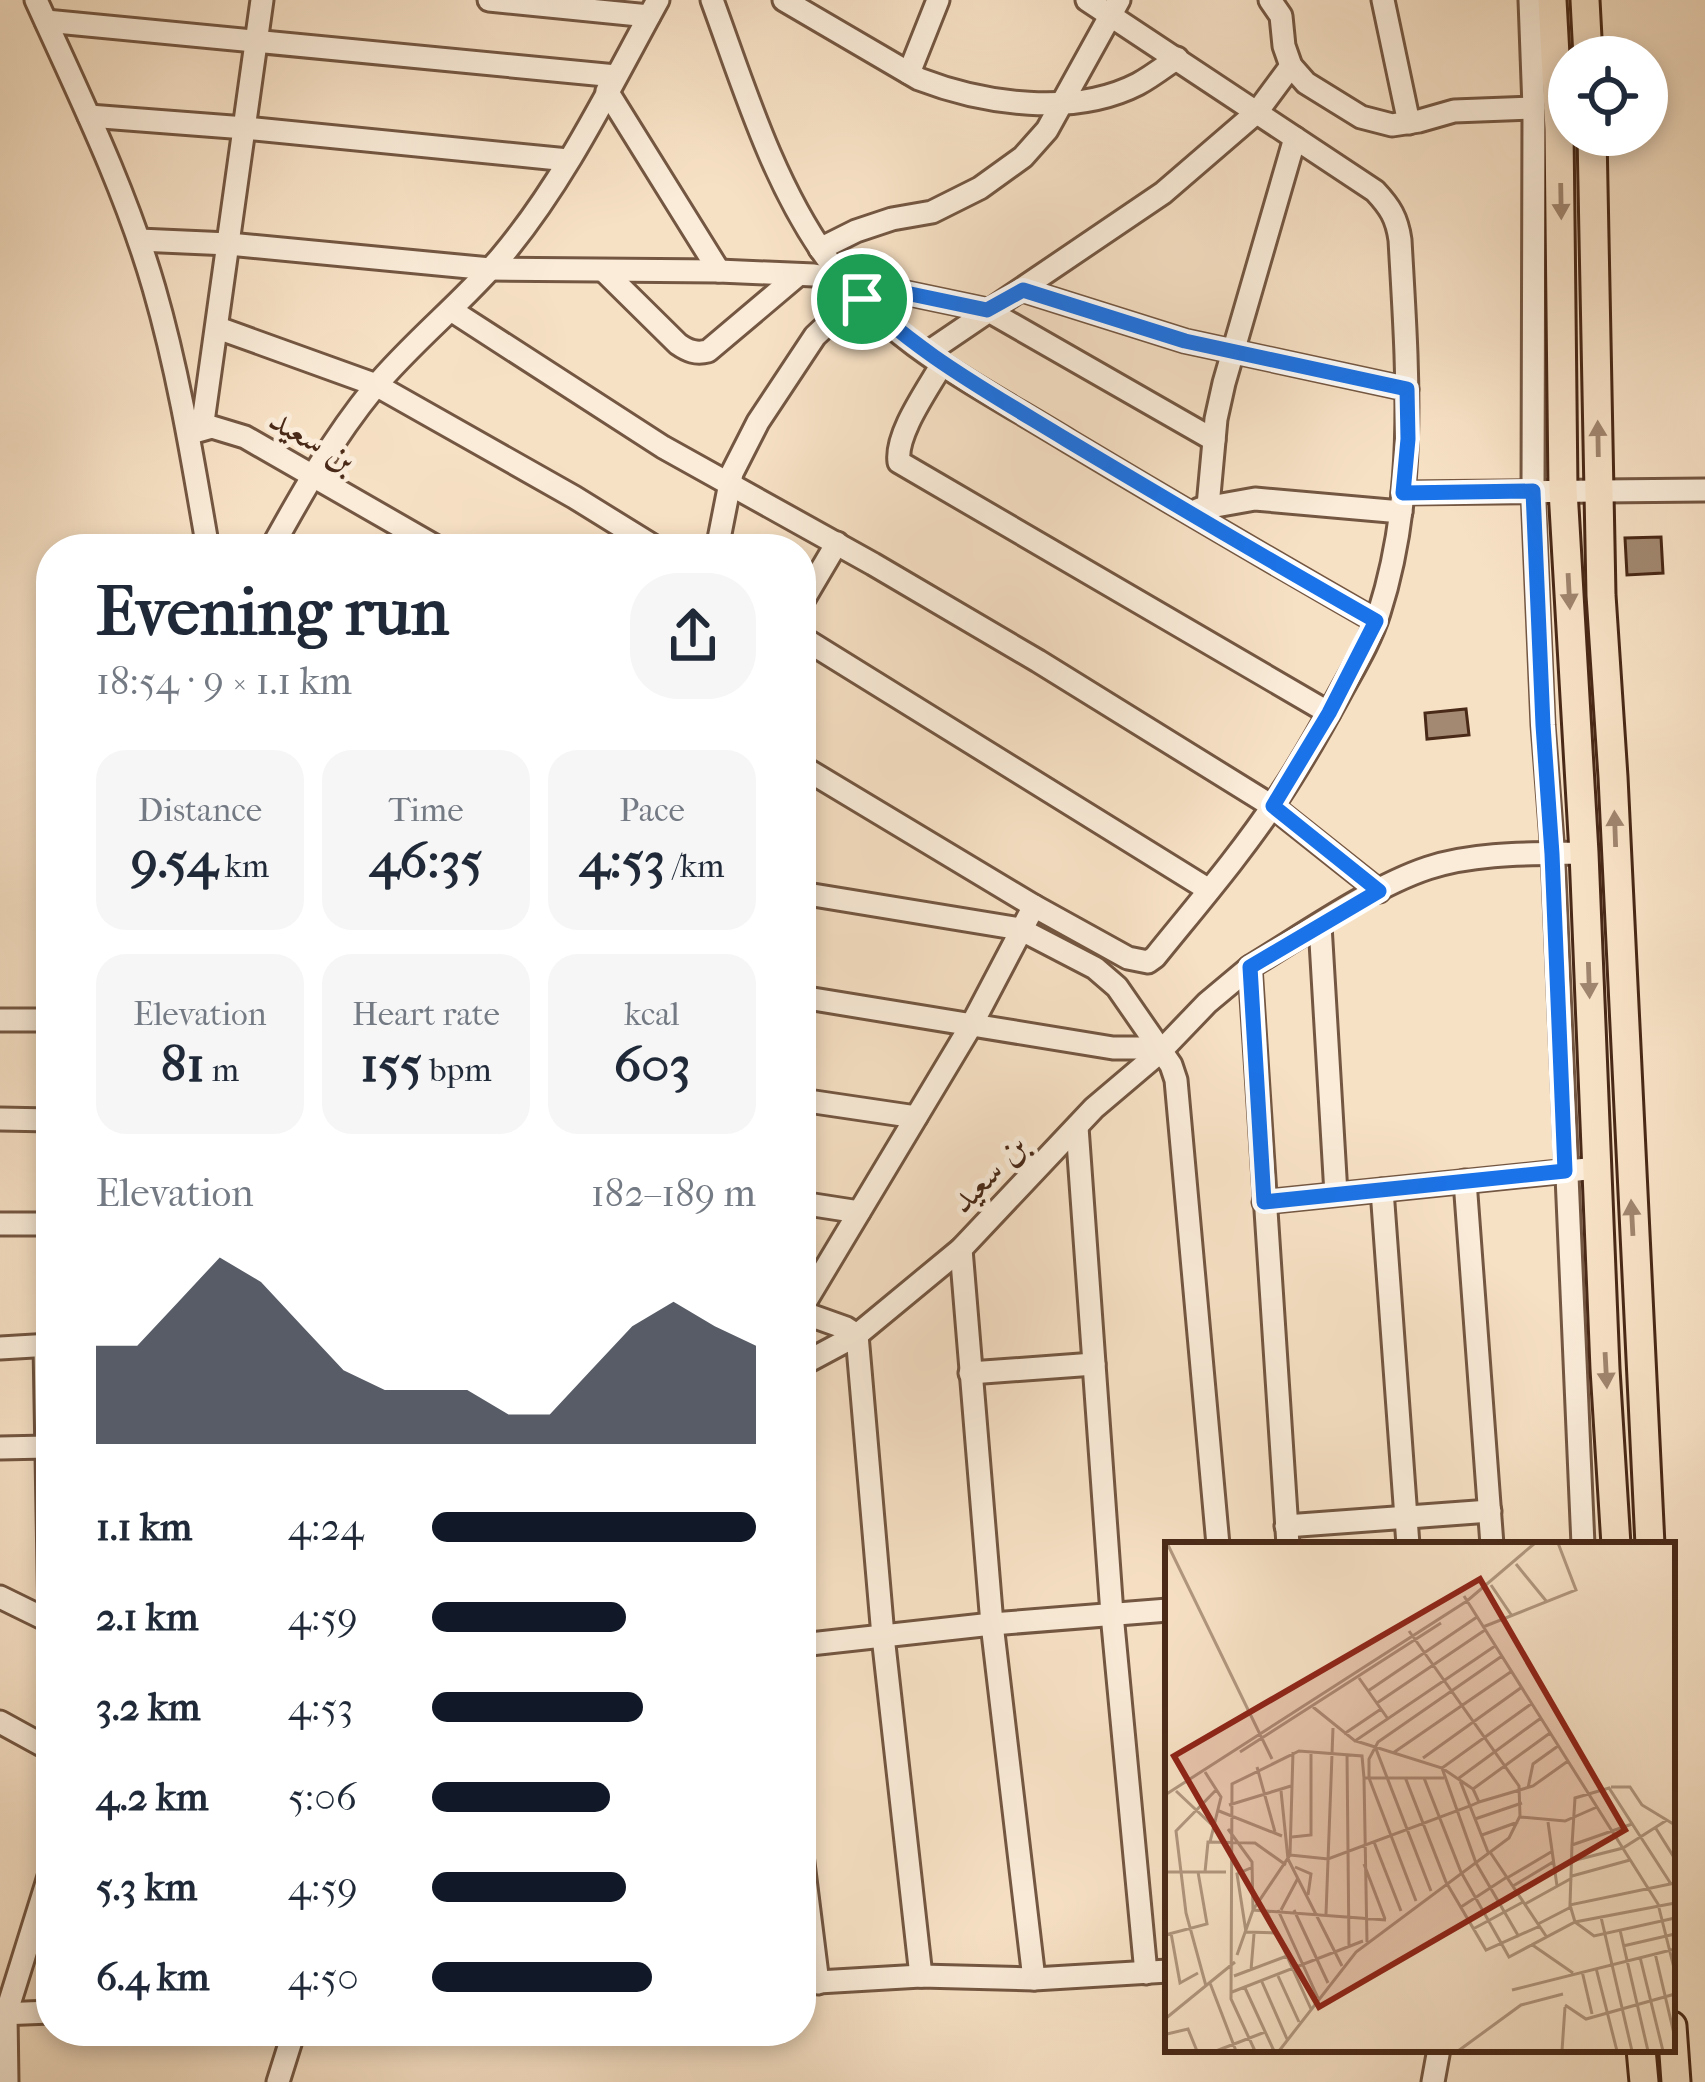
<!DOCTYPE html>
<html lang="en">
<head>
<meta charset="utf-8">
<style>
  :root { --surface:#fff; --page:#f6f6f7; --text:#1f2937; --muted:#747a83; --accent:#111827 }
  body { margin:0; font-family:"IM FELL French Canon",Amiri,serif; background:var(--page); color:var(--text); height:100vh; display:flex; flex-direction:column; font-size:45px; white-space:nowrap }
  * { box-sizing:border-box; margin:0 }
  p { font-size:39px; color:var(--muted) }
  .icon { flex:none; width:66px; height:66px; fill:none; stroke:currentColor; stroke-width:2; stroke-linecap:round; stroke-linejoin:round }
  .map { position:relative; flex:1; overflow:hidden }
  .sheet { position:absolute; left:36px; top:534px; width:780px; height:1512px; display:flex; flex-direction:column; background:var(--surface); border-radius:48px; box-shadow:0 6px 18px #0003 }
  .sheet>* { flex:none }
  .fabs { position:absolute; left:1548px; top:36px; display:grid; gap:24px }
  .fabs a { display:grid; place-items:center; width:120px; height:120px; border-radius:50%; background:var(--surface); box-shadow:0 6px 18px #0003; font-size:60px }
  .pin { position:absolute; display:grid; place-items:center; width:102px; height:102px; color:#fff; margin:-51px; border:6px solid #fff; border-radius:50%; box-shadow:0 3px 12px #0007 }
  .round { display:grid; place-items:center; flex:none; width:126px; height:126px; border-radius:48px; background:var(--page) }
  .overview { display:flex; align-items:center; justify-content:space-between; height:204px; padding:0 60px }
  h1 { font-size:66px; font-weight:700; line-height:90px }
  .stats { display:grid; grid-template-columns:repeat(3,1fr); gap:18px; height:204px; padding:12px 60px }
  .stats div { display:grid; align-content:center; border-radius:30px; background:var(--page); text-align:center }
  .stats b { font-size:51px; font-weight:700 }
  .stats small { font-size:33px; font-weight:400 }
  .stats p { font-size:33px }
  .chart { height:336px; padding:24px 60px }
  .chart p { display:flex; justify-content:space-between }
  .chart svg { width:100%; height:216px; margin-top:12px; fill:var(--accent); opacity:.7 }
  ul { padding:0 60px; list-style:none; font-size:39px }
  li { display:grid; grid-template-columns:192px 144px 1fr; align-items:center; height:90px }
  li i { height:30px; border-radius:15px; background:var(--accent) }
  .map>svg:first-child { display:block }
</style>
</head>
<body>
<div class="map">
<svg width="1705" height="2082" viewBox="0 0 1705 2082">
  <rect width="100%" height="100%" fill="#f7e1c5"/>
  <filter id="stains"><feTurbulence type="fractalNoise" baseFrequency=".00167" numOctaves="4"/><feColorMatrix values="0 0 0 0 .2 0 0 0 0 .09 0 0 0 0 .02 0 0 0 .5 -.17"/></filter>
  <radialGradient id="worn" r=".72"><stop offset=".6" stop-color="#630" stop-opacity="0"/><stop offset="1" stop-color="#630" stop-opacity=".3"/></radialGradient>
  <g fill="#a38971" stroke="#492917" stroke-width="3">
    <path d="M1661,537L1663,573L1627,575L1625,538Z"/>
    <path d="M1466,709L1469,735L1427,739L1425,713Z"/>
  </g>
  <g fill="none" stroke-linecap="round" stroke-linejoin="round">
    <g stroke="#745742" stroke-width="27">
      <g id="minor">
        <path d="M36,0C79,95 125,188 154,288C179,374 193,462 208,549"/>
        <path d="M489,0L649,16"/>
        <path d="M712,0C744,87 772,181 826,257C885,342 984,389 1070,442C1172,503 1273,562 1376,621"/>
        <path d="M784,0L919,79C984,104 1074,117 1138,84C1151,77 1164,67 1177,58"/>
        <path d="M1270,0L1281,16L1284,46L1291,66L1306,83L1361,117L1392,125L1419,121L1454,111L1534,108"/>
        <path d="M1383,0L1409,123"/>
        <path d="M1530,0L1534,108L1533,491L1543,725L1553,853L1583,1545"/>
        <path d="M46,21L616,76"/>
        <path d="M909,73L938,0"/>
        <path d="M607,91L719,271"/>
        <path d="M89,116L245,128L568,160"/>
        <path d="M139,240L229,244L490,269L719,271L814,275L844,280L987,310L1214,440"/>
        <path d="M820,249L856,231L892,219L932,212L980,188L1023,157L1047,130L1119,0"/>
        <path d="M604,271L678,344C688,351 696,354 708,351L798,275"/>
        <path d="M1023,290L1185,341L1407,389"/>
        <path d="M451,310L663,447L873,564L1038,661L1272,806L1379,891"/>
        <path d="M218,328L376,385L574,497L658,549"/>
        <path d="M927,353L1163,193L1257,112L1291,66"/>
        <path d="M942,364C928,389 895,434 899,462L1329,713"/>
        <path d="M202,429L262,0"/>
        <path d="M191,433L212,427L245,437L440,549"/>
        <path d="M1403,493L1705,490"/>
        <path d="M1208,506L1216,419L1224,383L1295,138"/>
        <path d="M1199,509L1255,499L1401,512"/>
        <path d="M271,549C302,493 333,438 374,388C413,341 462,303 501,257C565,181 610,87 658,0"/>
        <path d="M717,549L732,473L758,422L815,336L831,321L862,299"/>
        <path d="M801,604L837,543"/>
        <path d="M801,637L1209,890"/>
        <path d="M801,766L1034,906L972,1024L801,1309"/>
        <path d="M801,893L1020,929L1095,968L1117,987L1171,1065L1176,1080L1218,1545"/>
        <path d="M1034,906L1128,958L1148,962L1155,957C1197,905 1241,854 1278,798C1300,765 1320,730 1339,695C1353,669 1370,642 1379,613C1418,492 1407,365 1400,240C1397,218 1390,207 1375,191L1087,0"/>
        <path d="M1320,925L1336,1194"/>
        <path d="M801,997L1113,1048H1157"/>
        <path d="M0,1020H51"/>
        <path d="M801,1100L916,1117"/>
        <path d="M0,1119L51,1120"/>
        <path d="M1077,1127L1112,1614L1146,1973"/>
        <path d="M1465,1181L1492,1545"/>
        <path d="M1382,1190L1408,1545"/>
        <path d="M1264,1202L1597,1168"/>
        <path d="M801,1203L859,1212"/>
        <path d="M0,1224H51"/>
        <path d="M961,1249L992,1624L1034,1979"/>
        <path d="M801,1312L846,1328L857,1335L883,1636L921,1976"/>
        <path d="M45,1345L50,1621"/>
        <path d="M0,1348L51,1345"/>
        <path d="M801,1365L857,1335L961,1249L1094,1108L1160,1052L1207,1003L1250,967"/>
        <path d="M970,1373L1094,1364"/>
        <path d="M0,1448L47,1447"/>
        <path d="M1286,1526L1490,1511"/>
        <path d="M1288,1545L1250,967C1303,935 1371,887 1428,868C1476,852 1534,854 1584,853"/>
        <path d="M0,1597L51,1622"/>
        <path d="M801,1645L992,1624L1168,1610"/>
        <path d="M0,1722L51,1750"/>
        <path d="M801,1847L818,1983"/>
        <path d="M801,1983L921,1976L1034,1979L1168,1971"/>
        <path d="M0,2014L51,2012"/>
        <path d="M7,2082L6,2014L51,1870"/>
        <path d="M278,2082L294,2031"/>
        <path d="M1433,2082L1439,2049"/>
      </g>
    </g>
    <g stroke="#492917" stroke-width="33">
      <g id="major">
        <path d="M1552,0L1559,129L1563,490L1584,853L1605,1369L1616,1545"/>
        <path d="M1585,0L1588,57"/>
        <path d="M1592,135L1601,595L1613,777L1650,1545"/>
        <path d="M1672,2026L1676,2082"/>
        <path d="M1641,2049L1644,2082"/>
      </g>
    </g>
    <use href="#minor" stroke="#faecd9" stroke-width="21"/>
    <use href="#major" stroke="#f7e1c5" stroke-width="27"/>
  </g>
  <defs><path id="oneway-solid" d="M-6-.8H1V-3.2L6.5 0L1 3.2V.8H-6Z" transform="scale(3)"/></defs>
  <g fill="#a0856e">
    <use href="#oneway-solid" transform="translate(1561 201) rotate(89)"/>
    <use href="#oneway-solid" transform="translate(1598 439) rotate(-91)"/>
    <use href="#oneway-solid" transform="translate(1569 591) rotate(87)"/>
    <use href="#oneway-solid" transform="translate(1615 829) rotate(-92)"/>
    <use href="#oneway-solid" transform="translate(1589 980) rotate(88)"/>
    <use href="#oneway-solid" transform="translate(1632 1218) rotate(-93)"/>
    <use href="#oneway-solid" transform="translate(1606 1370) rotate(87)"/>
  </g>
  <g fill="none" stroke-linecap="round" stroke-linejoin="round">
    <g stroke="#fff" stroke-width="24">
      <path id="route" d="M844,280L987,310L1023,290L1185,341L1407,389L1408,439L1403,493L1533,491L1543,725L1552,854L1565,1171L1264,1202L1250,967L1379,891L1273,806L1329,713L1376,621C1272,562 1169,501 1067,440C987,391 909,349 844,280Z"/>
    </g>
    <use href="#route" stroke="#1a73e8" stroke-width="15"/>
  </g>
  <g text-anchor="middle" dominant-baseline="central" stroke-width="10" stroke-linejoin="round" paint-order="stroke">
    <g font-size="36" fill="#492917" stroke="#faecd9">
      <text transform="translate(313 439) rotate(30)">بن سعيد</text>
      <text transform="translate(988 1173) rotate(-46)">بن سعيد</text>
    </g>
  </g>
  <g transform="translate(1165 1542)">
    <rect width="510" height="510" fill="#f7e1c5"/>
    <path fill="none" stroke="#b1977f" stroke-width="3" d="M2,1L107,217M351,22L382,60M326,43L347,74M299,54L493,362L510,430M318,85L411,48L393,1M194,136L223,177M203,149L312,75M212,161L320,88M148,165L190,199L330,104M179,192L216,167M191,199L277,226L308,247M211,207L266,349M75,210L276,81M228,211L347,129M182,212L184,405M258,216L357,145M92,225L110,290M40,230L56,255L45,300M240,235L281,340L321,408L375,384M259,236L296,330L344,415L410,380L510,361M446,245H465L477,263L510,283M363,246L368,222L393,204M308,247L385,191M308,247L314,260L305,264L323,310M11,249L46,282M116,249L123,317L177,424M0,253L302,59L370,1M314,260L368,244L403,219M64,263L126,244M54,269L117,294M355,275L400,279L432,265M310,277L357,261M383,280L392,344M467,282L407,303L410,256L444,246L506,342M490,285L510,317M63,287L87,320L88,368L221,378M317,293L353,280M127,295L146,293V209M209,300L236,369M407,303L405,363L510,341M325,310L381,394M125,313L163,317L305,264L294,236L376,176M407,319L458,306L502,278M199,322L220,377M88,325L72,332L81,390L112,391M130,325L146,332L143,353M0,330H61M40,330L43,300L90,301L121,323M407,334L465,318M342,336L386,310M348,344L388,320M251,359L204,236V217L213,200L337,114M360,362L407,336M405,363L410,380L429,394L510,376M296,365L342,335M101,368L146,467M113,368L153,456M116,368L133,336M129,368L163,441M161,372L168,186M436,375L467,509M373,382L406,365M308,387L358,360M455,388L483,509M6,391L15,441L33,431M0,393L42,382L33,330M354,395L311,321L277,226L366,162M202,400L199,236H279M366,402L408,431M458,404L510,392M490,411L510,496M72,413L88,368L125,313L128,210M475,415L498,509M431,426L452,509M86,428L89,392M417,429L427,472M69,434L122,414M113,434L134,480M97,440L122,497M45,441L71,509M41,444L21,371L11,289L52,247M80,446L109,509M347,448L510,407M67,450L198,399M400,463L421,477L510,452M0,477L70,420M2,492L23,487L32,509M51,509L100,490M90,509L66,457L67,242L134,209L197,214L199,236M114,509L191,410L344,296L355,274L354,244L244,89M293,509L356,463L398,452M397,509L400,465"/>
    <path fill="#8f2418" fill-opacity="0.15" stroke="#8f2418" stroke-width="6" d="M315,37L460,288L154,465L9,214Z"/>
    <rect width="510" height="510" fill="none" stroke="#492917" stroke-width="6"/>
  </g>
  <rect width="100%" height="100%" filter="url(#stains)"/>
  <rect width="100%" height="100%" fill="url(#worn)"/>
</svg>
<div class="fabs">
<a><svg class="icon" aria-label="locate" viewBox="0 0 24 24"><circle cx="12" cy="12" r="6"/><path d="M12 2v4M12 18v4M2 12h4M18 12h4"/></svg></a>
</div>
<div class="pin" style="left:862px;top:299px;background:#1e9e55"><svg class="icon" aria-label="arrive" viewBox="0 0 24 24"><path d="M6 21V4h12l-3 4 3 4H6"/></svg></div>
<section class="sheet">
<div class="overview"><div><h1>Evening run</h1><p>18:54 · 9 × 1.1 km</p></div><a class="round"><svg class="icon" aria-label="share" viewBox="0 0 24 24"><path d="M12 15V3M7 8l5-5 5 5M5 13v7h14v-7"/></svg></a></div>
<div class="stats">
<div><p>Distance</p><b>9.54<small> km</small></b></div>
<div><p>Time</p><b>46:35</b></div>
<div><p>Pace</p><b>4:53<small> /km</small></b></div>
</div>
<div class="stats">
<div><p>Elevation</p><b>81<small> m</small></b></div>
<div><p>Heart rate</p><b>155<small> bpm</small></b></div>
<div><p>kcal</p><b>603</b></div>
</div>
<div class="chart"><p><span>Elevation</span>182–189 m</p>
<svg viewBox="0 0 160 44" preserveAspectRatio="none"><path d="M0 44V24L10 24L20 15L30 6L40 11L50 20L60 29L70 33L80 33L90 33L100 38L110 38L120 29L130 20L140 15L150 20L160 24V44z"/></svg>
</div>
<ul>
<li><b>1.1 km</b>4:24<i style="width:100%"></i></li>
<li><b>2.1 km</b>4:59<i style="width:60%"></i></li>
<li><b>3.2 km</b>4:53<i style="width:65%"></i></li>
<li><b>4.2 km</b>5:06<i style="width:55%"></i></li>
<li><b>5.3 km</b>4:59<i style="width:60%"></i></li>
<li><b>6.4 km</b>4:50<i style="width:68%"></i></li>
</ul>
</section>
</div>
</body>
</html>
